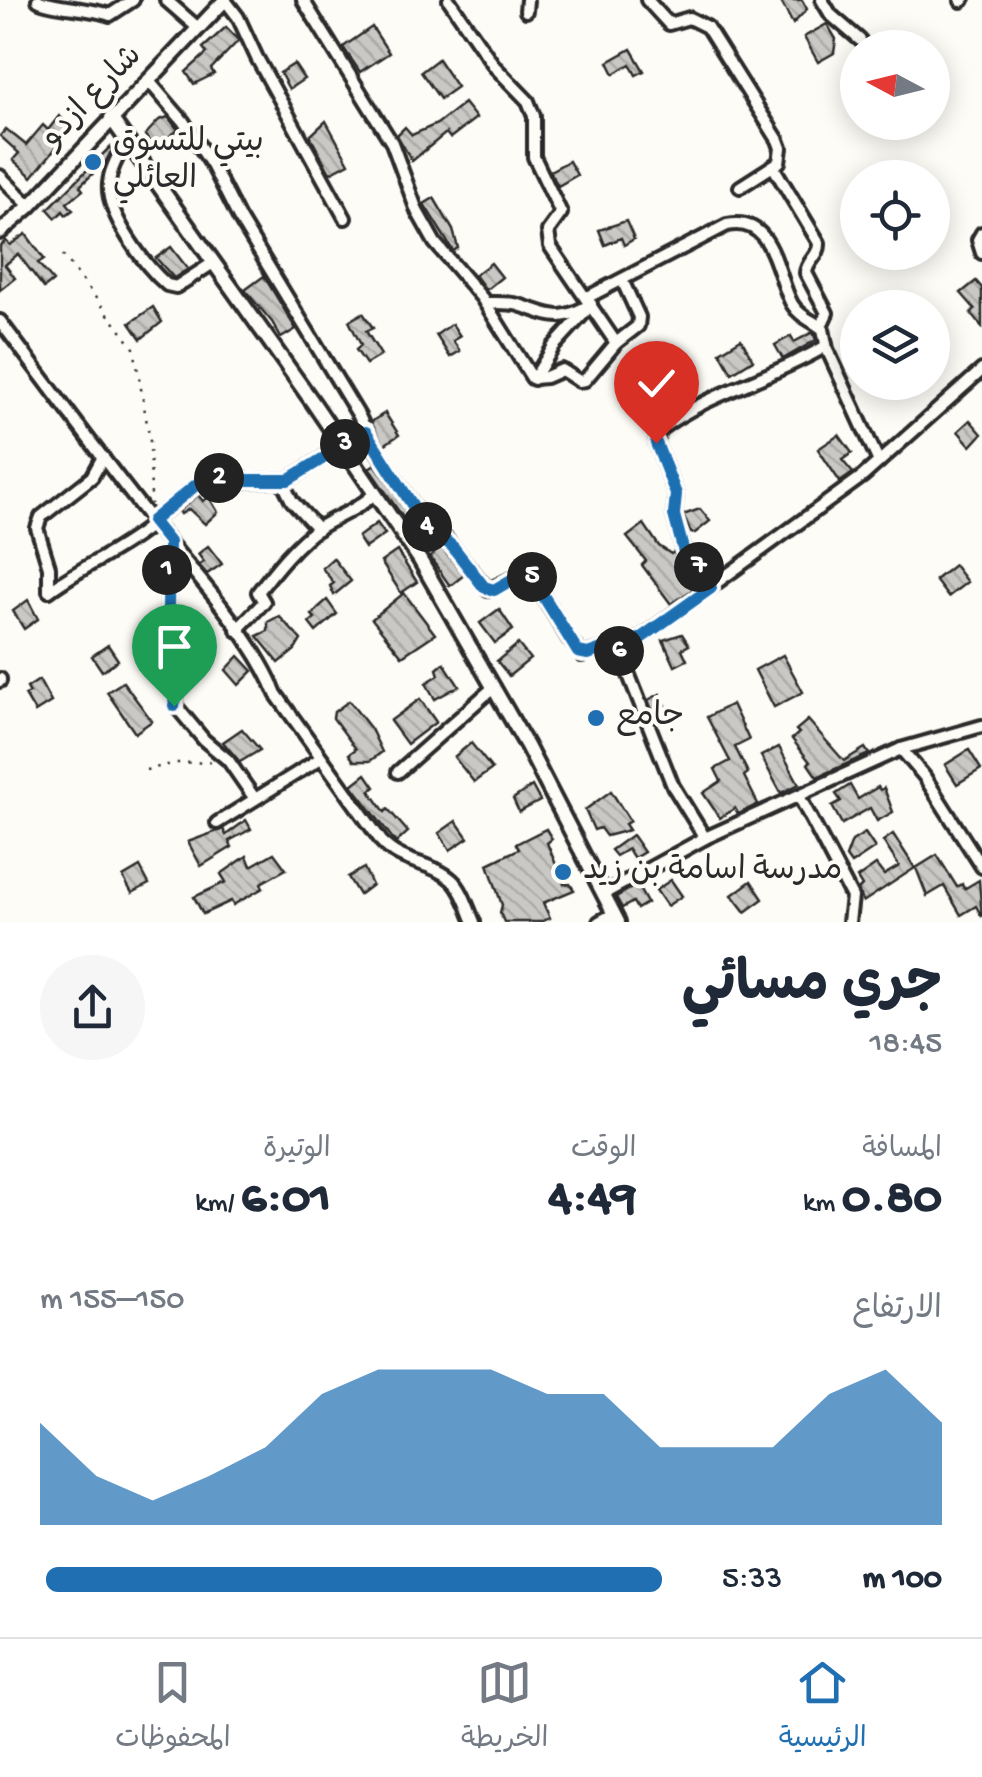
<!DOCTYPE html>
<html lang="ar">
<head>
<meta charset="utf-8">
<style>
  :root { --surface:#fff; --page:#f6f6f7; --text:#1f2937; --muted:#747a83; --line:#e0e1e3; --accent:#1f6fb2 }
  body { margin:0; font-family:"Gochi Hand","Playpen Sans Arabic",sans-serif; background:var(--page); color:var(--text); direction:rtl; height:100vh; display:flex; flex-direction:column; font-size:38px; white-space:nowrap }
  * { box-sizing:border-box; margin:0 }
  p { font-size:32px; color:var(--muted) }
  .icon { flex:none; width:55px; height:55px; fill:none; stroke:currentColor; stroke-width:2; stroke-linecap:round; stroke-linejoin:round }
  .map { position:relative; height:922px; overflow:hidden; direction:ltr }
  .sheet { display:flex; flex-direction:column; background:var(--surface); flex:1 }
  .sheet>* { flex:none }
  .needle { width:65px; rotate:277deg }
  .fabs { position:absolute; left:840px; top:30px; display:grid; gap:20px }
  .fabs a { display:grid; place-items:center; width:110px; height:110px; border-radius:50%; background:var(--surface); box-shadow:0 5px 25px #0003; font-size:50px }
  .pin { position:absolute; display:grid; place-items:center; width:85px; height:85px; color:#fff; margin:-102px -42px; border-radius:50% 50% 50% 0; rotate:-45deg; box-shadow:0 0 10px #0007 }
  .pin .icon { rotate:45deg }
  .km { position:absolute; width:50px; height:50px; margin:-25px; border-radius:50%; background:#222; color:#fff; font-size:28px; line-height:50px; text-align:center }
  .round { display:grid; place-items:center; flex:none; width:105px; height:105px; border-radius:52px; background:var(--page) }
  .head { display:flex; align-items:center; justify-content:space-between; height:170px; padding:0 40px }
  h1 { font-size:55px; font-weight:700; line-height:75px }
  .metrics { display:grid; grid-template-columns:repeat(3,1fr); gap:15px; height:170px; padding:10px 40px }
  .metrics div { display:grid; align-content:center }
  .metrics b { font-size:50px; font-weight:700 }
  .metrics small { font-size:28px; font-weight:400 }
  .metrics p { font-size:28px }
  .chart { height:280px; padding:20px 40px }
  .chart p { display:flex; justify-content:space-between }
  .chart svg { width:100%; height:180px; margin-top:10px; fill:var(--accent); opacity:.7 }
  ul { padding:0 40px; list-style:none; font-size:32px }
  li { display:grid; grid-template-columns:160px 120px 1fr; align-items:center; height:75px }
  li i { height:25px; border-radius:12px; background:var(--accent) }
  .tabs { display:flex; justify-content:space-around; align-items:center; height:140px; border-top:2px solid var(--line); background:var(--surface); font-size:28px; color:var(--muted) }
  .tabs a { display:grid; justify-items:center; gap:5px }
  .tabs .on { color:var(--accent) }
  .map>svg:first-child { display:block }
</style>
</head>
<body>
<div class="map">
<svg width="982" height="922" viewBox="0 0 982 922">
  <defs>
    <pattern id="building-back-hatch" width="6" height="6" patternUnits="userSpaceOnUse" patternTransform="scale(2.5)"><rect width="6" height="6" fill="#c9c8c4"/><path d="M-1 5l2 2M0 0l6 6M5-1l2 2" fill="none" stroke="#adaca9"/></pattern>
  </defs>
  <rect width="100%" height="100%" fill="#fdfcf7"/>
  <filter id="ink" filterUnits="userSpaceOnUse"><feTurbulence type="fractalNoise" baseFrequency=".01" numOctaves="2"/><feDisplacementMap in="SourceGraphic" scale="20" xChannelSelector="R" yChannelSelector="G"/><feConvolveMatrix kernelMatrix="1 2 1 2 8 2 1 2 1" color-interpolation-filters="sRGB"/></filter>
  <g filter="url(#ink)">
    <g fill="url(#building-back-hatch)" stroke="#2b2b2b" stroke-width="2.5">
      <path d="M780,0H802L807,9L793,24Z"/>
      <path d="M827,24L836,39L834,53L818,62L804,37Z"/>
      <path d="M226,27L239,40L211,69L214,74L194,84L186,72L207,53L203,48Z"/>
      <path d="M372,27L389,53L360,72L343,47Z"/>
      <path d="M631,49L644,71L636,75L630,64L614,74L608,62Z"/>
      <path d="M438,59L457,87L440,99L421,72Z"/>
      <path d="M294,64L304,79L289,89L280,73Z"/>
      <path d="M464,103L476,118L450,138L446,133L412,161L397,135L405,127L412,135L437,124Z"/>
      <path d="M59,116L73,127L32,177L13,160L19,153L0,136L6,129L26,145L43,125L48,130Z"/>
      <path d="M168,117L178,130L154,148L145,135L159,120Z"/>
      <path d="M326,121L349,163L330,173L310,136Z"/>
      <path d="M110,147L112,150L106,161L80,186L83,190L67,203L73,210L66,215L63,211L56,218L48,209Z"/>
      <path d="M569,161L577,175L558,186L550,171Z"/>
      <path d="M434,198L453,230L458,248L453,251L424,204Z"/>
      <path d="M626,221L634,239L624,245L621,238L605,245L599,230Z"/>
      <path d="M26,234L44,259L38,263L53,281L44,288L18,254L5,265L15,278L0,290V246L6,241L10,245Z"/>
      <path d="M171,247L188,269L174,278L156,258Z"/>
      <path d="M491,263L502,277L486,290L475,275Z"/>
      <path d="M264,276L296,329L281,338L272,322L245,290Z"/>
      <path d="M976,281L982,288V327L971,313L975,309L961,293Z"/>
      <path d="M153,307L162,322L141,339L130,323Z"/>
      <path d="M363,313L373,328L366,331L381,355L366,364L356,350L361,345L349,321Z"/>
      <path d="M452,324L460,336L453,341L460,351L450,357L436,335Z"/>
      <path d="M813,332L816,340L783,359L775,345L791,336L794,342Z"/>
      <path d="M741,339L753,360L732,373L720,352Z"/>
      <path d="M385,413L399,435L384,445L371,422Z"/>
      <path d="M970,420L982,434L971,446L958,431Z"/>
      <path d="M839,435L852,453L842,460L853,473L840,482L818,449Z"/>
      <path d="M375,464L421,530L415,535L369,468Z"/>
      <path d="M198,495L203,501L209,497L218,512L205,524L189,509L181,514L179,511Z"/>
      <path d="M700,509L710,521L695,533H691L683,515Z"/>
      <path d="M377,523L385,534L365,548L358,537Z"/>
      <path d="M644,524L659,546L671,554L674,552L685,567L682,575L692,585V590L671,604L642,565L646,561L627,537Z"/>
      <path d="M208,546L222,564L207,574L199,565L204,562L198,554Z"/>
      <path d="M441,547L464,575L450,586L430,557Z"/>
      <path d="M397,551L417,582L401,593L381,562Z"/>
      <path d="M333,558L351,581L334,595L330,586L334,583L322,568Z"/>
      <path d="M954,565L967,582L948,597L935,580Z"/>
      <path d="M404,593L435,634L402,656L372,619Z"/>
      <path d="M28,600L38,619L24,629L13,611Z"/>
      <path d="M327,600L337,614L316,632L309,623L315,618L312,615L318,608Z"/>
      <path d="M499,609L513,630L495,643L480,623Z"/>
      <path d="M279,616L301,640L295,650L279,663L257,636L268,631V622Z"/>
      <path d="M682,634L689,645L682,649L687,660L675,666L663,640Z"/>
      <path d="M518,644L530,659L509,676L497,661Z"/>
      <path d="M108,645L118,660L102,671L92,656Z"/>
      <path d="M783,655L803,692L774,707L755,670Z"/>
      <path d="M239,656L253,671L239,685L226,670Z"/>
      <path d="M444,663L459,686L435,699L426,683L439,675L437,669Z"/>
      <path d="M39,680L51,702L35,712L25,695L30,693L27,688Z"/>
      <path d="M123,682L152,721L135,733L107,692Z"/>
      <path d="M660,694L671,715L657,722L648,700Z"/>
      <path d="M420,699L436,722L407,744L390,721Z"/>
      <path d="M349,701L371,729L382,752L370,761H354L349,754L356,749L333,718L334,712Z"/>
      <path d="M732,704L749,740L735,747L748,773L744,776L758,804L738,814L735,808L720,818L703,793L721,781L715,769L730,761L707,717Z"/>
      <path d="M808,720L844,761L865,748L869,754L817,777L808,764L810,762L792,739L799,733L796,730Z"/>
      <path d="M242,729L260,750L240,762L223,742Z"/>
      <path d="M471,743L492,769L474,782L454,757Z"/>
      <path d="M779,747L799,784L781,793L761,756Z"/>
      <path d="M969,750L981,769L957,784L945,765Z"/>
      <path d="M366,774L375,787L370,791L385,812L388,809L408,832L396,843L352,785Z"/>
      <path d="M850,785L858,799L878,787L880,790L884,788L893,812L877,821L870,808L842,824L832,806L841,801L836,794Z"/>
      <path d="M532,786L540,801L519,812L513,799Z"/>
      <path d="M611,791L630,821L625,824L629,830L606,836L600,828L594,830L585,810Z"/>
      <path d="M246,820L251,829L229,841L232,847L201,866L188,842L223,829L226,835Z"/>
      <path d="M456,821L468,838L450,850L439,833Z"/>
      <path d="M546,829L552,839L547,843L564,884H570L574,890L543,903L550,918L540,922H504L500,913L502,905L488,864L519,849L516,844Z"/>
      <path d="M865,833L875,848L851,864L846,857L852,841Z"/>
      <path d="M893,834L915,868L863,902L858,890L862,886L857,878L876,865L884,875L899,866L883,841Z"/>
      <path d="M632,835L644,852L634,858L628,849L616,856L611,850Z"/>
      <path d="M274,853L286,869L261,883L263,888L233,905L231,901L203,914L194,897L226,882L221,874L247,856L251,866Z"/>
      <path d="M937,855L957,887L962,884L964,889L979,880L982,917L976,906L961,915L944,886L927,896L916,868Z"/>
      <path d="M140,867L149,884L132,893L123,877Z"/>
      <path d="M364,868L372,885L359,895L348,877Z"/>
      <path d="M671,880L682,896L667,906L656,890Z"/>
      <path d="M751,881L763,899L745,912L732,895Z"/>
      <path d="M637,885L647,903L637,909L633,902L622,908L616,897Z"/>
    </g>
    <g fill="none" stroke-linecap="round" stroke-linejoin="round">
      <g stroke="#2b2b2b" stroke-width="18">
        <g id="minor">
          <path d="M38,0C49,7 90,8 110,15L133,0"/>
          <path d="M166,0L198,28"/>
          <path d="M225,0L238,17L257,58L345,218"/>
          <path d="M303,0L392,143L417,211L435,243L482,298L532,378L546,377L562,370L579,381L585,380L616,343L638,326L639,317L622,280"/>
          <path d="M449,0L495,67L528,101L534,116V157L561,213L548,231L550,246L616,343"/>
          <path d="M647,0L669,24L689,18L707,27L778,140L781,148L779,162L740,187"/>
          <path d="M822,0L831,15L860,40"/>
          <path d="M961,1L963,0"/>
          <path d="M526,11L527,0"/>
          <path d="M148,80L183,121L212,165L239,218L359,416L372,443L423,521L446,539L488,590L520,575L531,576L569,639L582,655L617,645L673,786L705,838"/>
          <path d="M127,140C120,153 110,168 109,184C106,214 145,266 167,285L176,287L213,263"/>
          <path d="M774,168L819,243C820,256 807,260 806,273L827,313L821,326"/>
          <path d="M0,176L30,206"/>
          <path d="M982,233L978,240L982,253"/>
          <path d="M586,298L727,225C775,215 776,276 792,304C800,317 812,320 823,329L827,349L879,462"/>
          <path d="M485,303C496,303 509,302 519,305C551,315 559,324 591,304"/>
          <path d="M0,321C52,390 103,460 157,527C196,576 254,638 276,694L382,842C401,864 431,861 452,880C463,890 468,909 474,922"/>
          <path d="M534,379L554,346L585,312"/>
          <path d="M282,481L292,501L318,529"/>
          <path d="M152,521L202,481L288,480L366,431"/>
          <path d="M169,542L168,608L176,642L178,679L175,705L204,740L228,760L255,799"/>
          <path d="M711,588L697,564L685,556L674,515L676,494L656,443L659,430C710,392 773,378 826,346"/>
          <path d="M49,591V567L37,528L41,517L92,477L103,457"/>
          <path d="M49,591C83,566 122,550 154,523"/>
          <path d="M237,630L264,602L258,592C275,570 297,542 320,527C339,515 358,510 375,493"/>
          <path d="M620,653L863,476L982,370"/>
          <path d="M0,679V681"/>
          <path d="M901,749L924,776L982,867"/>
          <path d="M398,772L494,687"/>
          <path d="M799,796L852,897L849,922"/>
          <path d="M217,823L321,758"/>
          <path d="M603,894L705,838L901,749L982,726"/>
          <path d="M599,922L614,914"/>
        </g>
      </g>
      <g stroke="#2b2b2b" stroke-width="20">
        <g id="tertiary">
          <path d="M111,118L314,404L420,560L527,746L618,922"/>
          <path d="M0,232L30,206L225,0"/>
        </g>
      </g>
      <g stroke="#2b2b2b" stroke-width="2.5" stroke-dasharray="2.5 8" stroke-linecap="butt">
        <path d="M63,255L134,348L150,441L151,504"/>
        <path d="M146,770L176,763L219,762"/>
      </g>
      <use href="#minor" stroke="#fdfcf7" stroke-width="10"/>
      <use href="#tertiary" stroke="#fdfcf7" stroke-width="12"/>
    </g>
  </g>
  <g fill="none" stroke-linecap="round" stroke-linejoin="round" filter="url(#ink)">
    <g stroke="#fff" stroke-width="20">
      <path id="route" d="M174,706L178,679L176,642L168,608L169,542L152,521L202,480H288L366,432L423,522L453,547L484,587L494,590L520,575L531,576L578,652L588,654L616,644L620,653L711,588L697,564L685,556L674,515L676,494L656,443"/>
    </g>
    <use href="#route" stroke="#1f6fb2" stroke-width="12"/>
  </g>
  <g fill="#1f6fb2" stroke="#fdfcf7" stroke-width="4">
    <circle cx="93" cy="162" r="10"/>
    <circle cx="596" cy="718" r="10"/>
    <circle cx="563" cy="872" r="10"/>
  </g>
  <g text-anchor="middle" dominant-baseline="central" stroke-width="8" stroke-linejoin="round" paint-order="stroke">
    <g font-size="32" fill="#2b2b2b" stroke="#fdfcf7">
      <text transform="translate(93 98) rotate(-46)">شارع ازدو</text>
    </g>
    <g font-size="32" fill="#2b2b2b" stroke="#fdfcf7" text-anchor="start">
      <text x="113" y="144">بيتي للتسوق<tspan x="113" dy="37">العائلي</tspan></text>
      <text x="616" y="718">جامع</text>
      <text x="583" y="872">مدرسة اسامة بن زيد</text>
    </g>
  </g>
</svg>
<div class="fabs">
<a><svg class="needle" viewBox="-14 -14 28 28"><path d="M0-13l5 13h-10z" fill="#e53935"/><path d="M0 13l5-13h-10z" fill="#747a83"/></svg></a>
<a><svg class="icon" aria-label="locate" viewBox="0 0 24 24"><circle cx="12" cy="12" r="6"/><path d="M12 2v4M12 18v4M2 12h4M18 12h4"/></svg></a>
<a><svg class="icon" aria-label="layers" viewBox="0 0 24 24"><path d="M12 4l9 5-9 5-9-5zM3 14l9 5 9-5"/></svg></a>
</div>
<div class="pin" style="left:174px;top:706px;background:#1e9e55"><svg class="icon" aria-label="arrive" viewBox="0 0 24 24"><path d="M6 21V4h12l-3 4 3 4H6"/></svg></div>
<div class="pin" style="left:656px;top:443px;background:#d93025"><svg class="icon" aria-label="check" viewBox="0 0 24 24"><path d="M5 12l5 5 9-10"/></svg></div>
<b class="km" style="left:167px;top:570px">1</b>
<b class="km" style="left:219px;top:478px">2</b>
<b class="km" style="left:345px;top:444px">3</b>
<b class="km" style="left:427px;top:527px">4</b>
<b class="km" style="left:532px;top:577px">5</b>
<b class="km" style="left:619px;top:651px">6</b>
<b class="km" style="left:699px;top:567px">7</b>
</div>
<section class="sheet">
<div class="head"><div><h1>جري مسائي</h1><p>18:45</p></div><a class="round"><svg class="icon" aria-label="share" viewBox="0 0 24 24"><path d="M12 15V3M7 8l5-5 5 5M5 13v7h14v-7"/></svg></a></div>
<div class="metrics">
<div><p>المسافة</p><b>0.80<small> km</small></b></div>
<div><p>الوقت</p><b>4:49</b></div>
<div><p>الوتيرة</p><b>6:01<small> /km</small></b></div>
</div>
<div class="chart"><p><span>الارتفاع</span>150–155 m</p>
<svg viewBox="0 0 160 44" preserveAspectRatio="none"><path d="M0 44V19L10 32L20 38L30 32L40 25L50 12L60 6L70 6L80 6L90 12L100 12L110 25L120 25L130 25L140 12L150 6L160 19V44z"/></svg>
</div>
<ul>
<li><b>100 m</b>5:33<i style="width:99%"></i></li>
</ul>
</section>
<nav class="tabs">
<a class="on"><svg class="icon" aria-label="home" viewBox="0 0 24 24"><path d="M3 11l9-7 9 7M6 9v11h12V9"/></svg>الرئيسية</a>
<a><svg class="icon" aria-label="map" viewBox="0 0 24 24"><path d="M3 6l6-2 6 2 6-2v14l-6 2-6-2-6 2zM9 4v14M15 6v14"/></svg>الخريطة</a>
<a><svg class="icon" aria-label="saved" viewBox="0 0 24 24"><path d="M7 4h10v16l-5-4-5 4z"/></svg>المحفوظات</a>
</nav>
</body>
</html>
